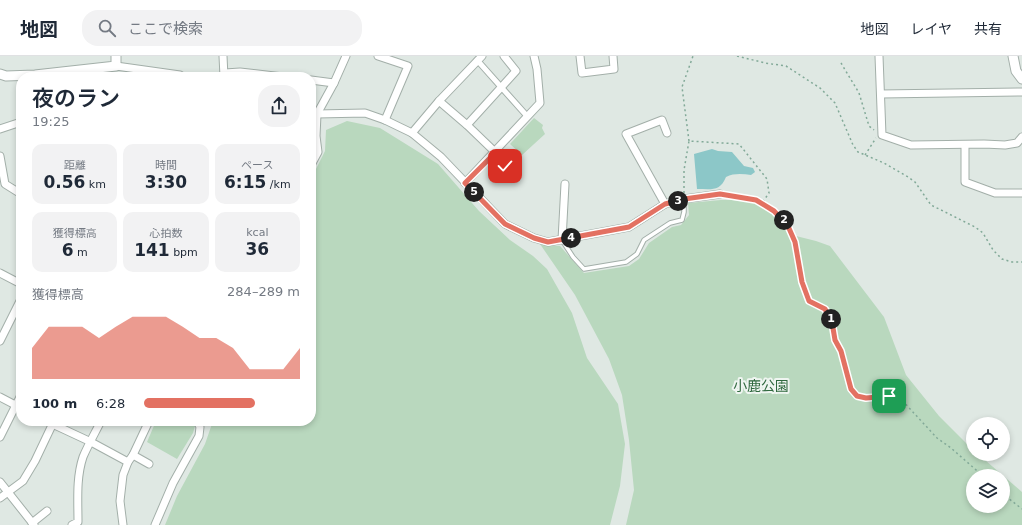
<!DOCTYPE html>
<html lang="ja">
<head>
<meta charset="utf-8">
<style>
  :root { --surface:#fff; --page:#f2f2f3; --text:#1f2937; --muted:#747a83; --line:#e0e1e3; --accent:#e37162 }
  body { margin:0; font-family:"DejaVu Sans","Noto Sans JP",sans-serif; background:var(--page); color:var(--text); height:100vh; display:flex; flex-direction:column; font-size:15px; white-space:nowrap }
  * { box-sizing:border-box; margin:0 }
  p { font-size:13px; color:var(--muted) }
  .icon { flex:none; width:22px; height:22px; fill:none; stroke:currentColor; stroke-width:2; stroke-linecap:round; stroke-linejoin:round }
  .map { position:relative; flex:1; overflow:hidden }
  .panel { position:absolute; left:16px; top:16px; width:300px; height:354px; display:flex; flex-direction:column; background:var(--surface); border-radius:16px; box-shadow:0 2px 6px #0003 }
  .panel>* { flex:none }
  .tools { position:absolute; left:966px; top:361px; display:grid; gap:8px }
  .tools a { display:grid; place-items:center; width:44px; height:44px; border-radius:50%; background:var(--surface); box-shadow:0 2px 6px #0003; font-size:20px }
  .pin { position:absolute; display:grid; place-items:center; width:34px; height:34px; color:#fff; margin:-17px; border-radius:8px; box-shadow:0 2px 6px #0006 }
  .km { position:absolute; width:20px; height:20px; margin:-10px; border-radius:50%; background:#222; color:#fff; font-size:11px; line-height:20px; text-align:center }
  .round { display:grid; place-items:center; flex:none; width:42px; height:42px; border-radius:16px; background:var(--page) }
  .overview { display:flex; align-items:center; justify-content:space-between; height:68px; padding:0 16px }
  h1 { font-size:22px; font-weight:600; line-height:30px }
  .stats { display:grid; grid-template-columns:repeat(3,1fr); gap:6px; height:68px; padding:4px 16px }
  .stats div { display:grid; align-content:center; border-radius:10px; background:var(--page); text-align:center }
  .stats b { font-size:17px; font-weight:600 }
  .stats small { font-size:11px; font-weight:400 }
  .stats p { font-size:11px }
  .chart { height:112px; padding:8px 16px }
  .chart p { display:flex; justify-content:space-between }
  .chart svg { width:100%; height:72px; margin-top:4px; fill:var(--accent); opacity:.7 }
  ul { padding:0 16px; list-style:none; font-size:13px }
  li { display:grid; grid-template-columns:64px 48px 1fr; align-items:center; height:30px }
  li i { height:10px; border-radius:5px; background:var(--accent) }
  header { display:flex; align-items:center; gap:24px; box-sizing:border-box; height:56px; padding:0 20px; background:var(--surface); border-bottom:1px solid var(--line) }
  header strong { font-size:19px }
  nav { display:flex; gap:22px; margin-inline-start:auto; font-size:14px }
  .search { width:280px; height:36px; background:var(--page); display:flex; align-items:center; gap:10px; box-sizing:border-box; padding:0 14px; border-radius:16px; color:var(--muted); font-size:15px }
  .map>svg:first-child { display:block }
</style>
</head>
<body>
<header>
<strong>地図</strong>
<div class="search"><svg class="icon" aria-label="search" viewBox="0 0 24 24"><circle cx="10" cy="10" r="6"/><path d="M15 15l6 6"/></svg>ここで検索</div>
<nav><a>地図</a><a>レイヤ</a><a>共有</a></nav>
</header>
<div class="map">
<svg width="1022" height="469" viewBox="0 0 1022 469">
  <rect width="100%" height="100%" fill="#dfe8e3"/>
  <g fill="#b9d8be" fill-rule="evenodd">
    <path d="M534,62L543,69L542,72L545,78L522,99L510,88Z"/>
    <path d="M347,65L380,72L438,108L479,155L510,184L533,200L547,213L572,257L587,302L618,348L625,388L620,430L610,469H165L177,440L205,388L213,365H311V123L325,95L326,74Z"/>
    <path d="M721,144C741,144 772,145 786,161C790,166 793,174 796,180L816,185L830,190L884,261L906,319L939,360L973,394V398H978L1022,436V469H626L634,434L629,384L622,339L609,303L575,239L540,188L560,190L584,217L629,210L639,203L649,187L672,171L681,169L689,159L688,147ZM973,420H1003V450H973Z"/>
    <path d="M156,365H188L195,370L193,377L177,403L147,386Z"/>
  </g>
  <path fill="#8cc7c8" d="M712,93L718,95L732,96L744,110L753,112L755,116L751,119C743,118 734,117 726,121C720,136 711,133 697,133L694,98Z"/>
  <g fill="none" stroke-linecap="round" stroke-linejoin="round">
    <g stroke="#a3afa9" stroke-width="5.5">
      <path id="service" d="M562,184L573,201L584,213L626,206L637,198L644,184L670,167L682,164L684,156V143"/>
    </g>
    <g stroke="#a3afa9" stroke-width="7">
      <path id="pedestrian" d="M477,4L527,60"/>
    </g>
    <g stroke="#a3afa9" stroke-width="9">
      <g id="minor">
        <path d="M223,0L224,21"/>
        <path d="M378,0L408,10L385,64"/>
        <path d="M580,0L582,17L614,13L613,0"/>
        <path d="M879,0L882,79L911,89L984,88L1005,89L1017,87L1022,81"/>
        <path d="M116,10L180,19L183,21"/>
        <path d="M225,17L240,16L283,21"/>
        <path d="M311,24L334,27"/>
        <path d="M881,38L1022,36"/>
        <path d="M439,45L467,69L495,96"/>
        <path d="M311,57L317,58L365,57L385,64L412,77L441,101L505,168L534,182L548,186L629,171L665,148L684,143L720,138"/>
        <path d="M467,69L516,15L504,0"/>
        <path d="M0,73L21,66"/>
        <path d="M412,77L439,45L482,0"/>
        <path d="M965,89V126L995,137H1022"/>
        <path d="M0,100L5,128L21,138"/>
        <path d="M492,100L505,110"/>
        <path d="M311,109L318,96L316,80L317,58L334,27L346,0"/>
        <path d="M465,127L540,47L537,13L534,0"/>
        <path d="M665,148L626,78L662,64L667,77"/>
        <path d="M562,184L565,128"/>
        <path d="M0,217L21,228"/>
        <path d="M0,285L21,243"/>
        <path d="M0,341L21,352"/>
        <path d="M46,365L91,386L128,406"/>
        <path d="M0,381L21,339"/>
        <path d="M133,399L149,408"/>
        <path d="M0,426L34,469"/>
        <path d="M0,442L23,425L35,405L54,365"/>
        <path d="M32,467L47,455"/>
        <path d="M72,469L78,466C78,445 76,422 83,401C88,389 95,377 101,365"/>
        <path d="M123,469L120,445L123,419L128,406L133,399L149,365"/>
        <path d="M155,469L173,427L199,380L200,371L197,365"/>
      </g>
    </g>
    <g stroke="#a3afa9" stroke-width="11">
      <g id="tertiary">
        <path d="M1013,0L1016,15L1022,23"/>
        <path d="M0,18L6,20L35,19L116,10V0"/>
      </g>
    </g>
    <g stroke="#82a998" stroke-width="1.5" stroke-dasharray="2 3" stroke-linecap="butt">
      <path d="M737,0L765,7L786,10L820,32L835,47L853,89L858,96L884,107L908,121L915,126L931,149L975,171L983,177L993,194L1002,203L1012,206H1022"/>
      <path d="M841,7L859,37L869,70L874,74"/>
      <path d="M689,85L682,31L693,0"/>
      <path d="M865,99L876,82"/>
      <path d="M684,137V114L689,85L739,88L767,123L769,137L762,147"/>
      <path d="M726,138L748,142L762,147L774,155L789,170L795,186L802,226L809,245L825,253L832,266L835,284L841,295L851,333L857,340L866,342L899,341L937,382L951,392L983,420"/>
      <path d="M1003,436L1008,442L1022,453"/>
    </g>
    <use href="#service" stroke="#fff" stroke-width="3.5"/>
    <use href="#pedestrian" stroke="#fff" stroke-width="5"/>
    <use href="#minor" stroke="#fff" stroke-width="7"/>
    <use href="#tertiary" stroke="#fff" stroke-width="9"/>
  </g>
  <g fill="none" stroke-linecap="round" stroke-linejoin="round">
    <g stroke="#fff" stroke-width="8">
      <path id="route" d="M505,110L492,100L465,127L505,168L534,182L548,186L629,171L665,148L684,143L720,138L756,144L774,155L788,170L795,186L802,226L809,245L825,253L832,266L835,284L841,295L851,333L857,340L866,342L889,340"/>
    </g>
    <use href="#route" stroke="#e37162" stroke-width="5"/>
  </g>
  <g text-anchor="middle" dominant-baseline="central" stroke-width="4" stroke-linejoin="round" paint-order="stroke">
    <g font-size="14" fill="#30693f" stroke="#eff5f1">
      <text x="761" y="330">小鹿公園</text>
    </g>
  </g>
</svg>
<div class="tools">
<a><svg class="icon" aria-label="locate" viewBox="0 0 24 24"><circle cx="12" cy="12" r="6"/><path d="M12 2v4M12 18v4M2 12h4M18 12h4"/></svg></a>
<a><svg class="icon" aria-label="layers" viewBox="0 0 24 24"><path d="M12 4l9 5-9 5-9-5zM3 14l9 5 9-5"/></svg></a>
</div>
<div class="pin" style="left:889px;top:340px;background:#1e9e55"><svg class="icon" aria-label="arrive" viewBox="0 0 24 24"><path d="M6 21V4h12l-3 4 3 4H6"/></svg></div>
<div class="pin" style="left:505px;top:110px;background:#d93025"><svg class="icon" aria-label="check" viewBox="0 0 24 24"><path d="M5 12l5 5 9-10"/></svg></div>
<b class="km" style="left:831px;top:263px">1</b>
<b class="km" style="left:784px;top:164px">2</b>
<b class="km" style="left:678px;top:145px">3</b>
<b class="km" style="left:571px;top:182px">4</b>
<b class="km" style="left:474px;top:136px">5</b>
<section class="panel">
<div class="overview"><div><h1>夜のラン</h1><p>19:25</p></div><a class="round"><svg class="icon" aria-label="share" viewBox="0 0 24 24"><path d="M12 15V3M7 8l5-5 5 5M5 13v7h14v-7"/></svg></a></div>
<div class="stats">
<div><p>距離</p><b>0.56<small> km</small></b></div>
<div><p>時間</p><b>3:30</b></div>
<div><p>ペース</p><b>6:15<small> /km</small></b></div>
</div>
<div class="stats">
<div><p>獲得標高</p><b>6<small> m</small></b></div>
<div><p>心拍数</p><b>141<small> bpm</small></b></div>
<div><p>kcal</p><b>36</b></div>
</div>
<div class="chart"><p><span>獲得標高</span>284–289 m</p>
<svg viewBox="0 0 160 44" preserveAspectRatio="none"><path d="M0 44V25L10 12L20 12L30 12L40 19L50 12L60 6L70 6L80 6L90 12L100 19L110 19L120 25L130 38L140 38L150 38L160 25V44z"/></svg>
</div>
<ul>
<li><b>100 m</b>6:28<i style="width:71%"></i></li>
</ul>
</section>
</div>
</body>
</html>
